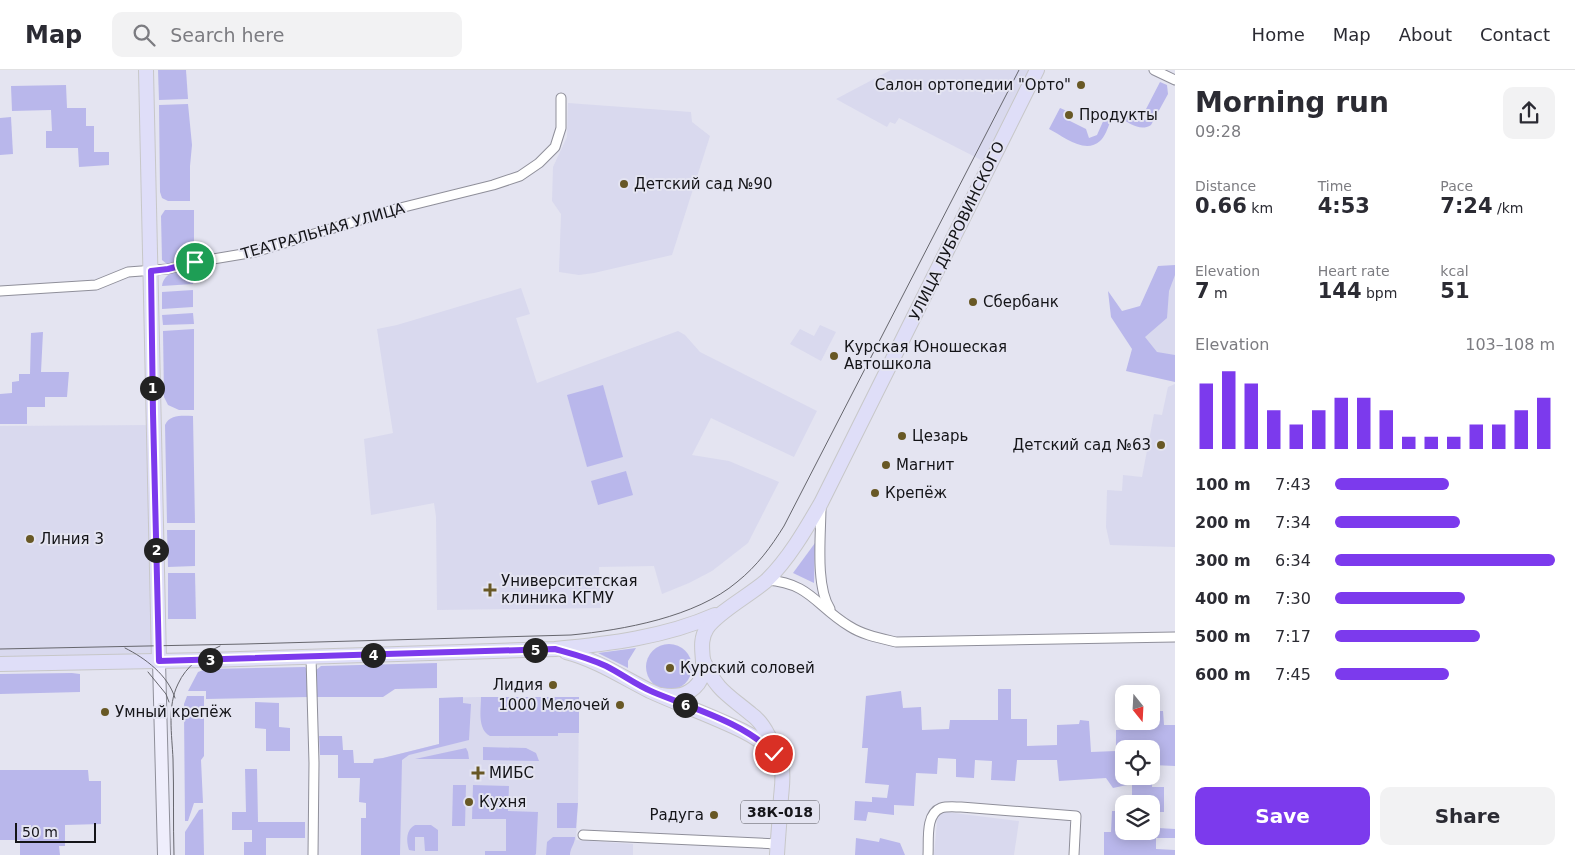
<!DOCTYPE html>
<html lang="en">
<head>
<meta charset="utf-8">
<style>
  :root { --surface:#fff; --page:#f2f2f3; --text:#2b2b33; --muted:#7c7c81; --line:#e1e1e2; --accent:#7c3aed }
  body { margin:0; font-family:"DejaVu Sans",sans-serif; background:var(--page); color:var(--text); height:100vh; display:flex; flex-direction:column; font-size:19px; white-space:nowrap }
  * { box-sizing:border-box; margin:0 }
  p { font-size:16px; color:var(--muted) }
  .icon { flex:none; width:28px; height:28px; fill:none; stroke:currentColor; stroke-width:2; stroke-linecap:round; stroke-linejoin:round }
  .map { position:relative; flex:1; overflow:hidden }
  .sheet { display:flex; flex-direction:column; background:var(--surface); width:400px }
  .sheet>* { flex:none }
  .needle { width:32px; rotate:162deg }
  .tools { position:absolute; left:1115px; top:615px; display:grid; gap:10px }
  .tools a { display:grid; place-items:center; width:45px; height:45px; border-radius:10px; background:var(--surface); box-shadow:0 2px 12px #0003; font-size:25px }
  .scale { position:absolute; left:15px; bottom:12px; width:81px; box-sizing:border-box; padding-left:5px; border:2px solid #141418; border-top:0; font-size:14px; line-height:18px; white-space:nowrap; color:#141418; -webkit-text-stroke:4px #e4e4f1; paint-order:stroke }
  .pin { position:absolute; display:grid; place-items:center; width:42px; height:42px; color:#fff; margin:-21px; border:2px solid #fff; border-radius:50%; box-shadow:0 1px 5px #0007 }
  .km { position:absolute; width:25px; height:25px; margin:-12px; border-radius:50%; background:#222; color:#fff; font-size:14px; line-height:25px; text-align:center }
  .round { display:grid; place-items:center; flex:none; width:52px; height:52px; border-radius:10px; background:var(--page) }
  .overview { display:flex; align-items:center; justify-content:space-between; height:85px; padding:0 20px }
  h1 { font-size:28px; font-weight:800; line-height:38px }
  .figures { display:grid; grid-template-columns:repeat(3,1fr); gap:8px; height:85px; padding:5px 20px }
  .figures div { display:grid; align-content:center }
  .figures b { font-size:21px; font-weight:800 }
  .figures small { font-size:14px; font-weight:400 }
  .figures p { font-size:14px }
  .chart { height:140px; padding:10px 20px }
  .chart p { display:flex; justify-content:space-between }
  .chart svg { width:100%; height:90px; margin-top:5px; stroke:var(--accent); stroke-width:6 }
  .primary-button { display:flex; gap:10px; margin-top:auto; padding:10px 20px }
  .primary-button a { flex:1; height:58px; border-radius:10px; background:var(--accent); color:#fff; font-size:20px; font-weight:800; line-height:58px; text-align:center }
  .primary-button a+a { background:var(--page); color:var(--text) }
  ul { padding:0 20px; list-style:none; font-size:16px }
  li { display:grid; grid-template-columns:80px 60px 1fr; align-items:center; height:38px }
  li i { height:12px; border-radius:6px; background:var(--accent) }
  header { display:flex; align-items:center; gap:30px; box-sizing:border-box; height:70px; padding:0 25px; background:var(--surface); border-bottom:1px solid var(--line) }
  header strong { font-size:24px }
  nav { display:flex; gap:28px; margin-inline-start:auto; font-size:18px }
  .search { width:350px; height:45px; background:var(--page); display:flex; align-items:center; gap:12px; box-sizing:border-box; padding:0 18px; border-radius:10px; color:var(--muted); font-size:19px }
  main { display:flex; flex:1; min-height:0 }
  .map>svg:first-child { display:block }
</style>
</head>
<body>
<header>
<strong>Map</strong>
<div class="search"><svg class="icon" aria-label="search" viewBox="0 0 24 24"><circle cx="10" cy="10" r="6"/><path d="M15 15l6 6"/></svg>Search here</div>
<nav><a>Home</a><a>Map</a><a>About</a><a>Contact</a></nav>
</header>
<main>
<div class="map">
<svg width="1175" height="785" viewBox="0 0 1175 785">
  <rect width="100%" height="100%" fill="#e4e4f1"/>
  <g fill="#d9d9ee">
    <path d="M891,0H1033L985,92L899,48L895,54L890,52L887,57L836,29Z"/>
    <path d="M568,33L691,42L692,52L710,66L672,185L594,203L579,205L559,202L561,144L552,131L553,97L567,67Z"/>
    <path d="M1175,195V310L1137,267Z"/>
    <path d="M521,218L530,244L516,248L537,313L678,261L685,265L700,282L817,341L794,387L711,348L692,385L729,391L779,412L748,473L712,501L689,513L662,524L654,496L599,497L601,538L437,540L436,447L434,433L371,445L364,369L393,363L377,259L397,255Z"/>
    <path d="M820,255L836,262L821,291L790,274L800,259L814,266Z"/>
    <path d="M1175,314V477L1110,475L1106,457L1107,420L1122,421L1123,405L1142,407L1154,344L1162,345L1168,317Z"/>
    <path d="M154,355L159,591L0,592V356Z"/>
    <path d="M478,627H579L578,733L576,770L633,774V785H382L383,688L439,674V628Z"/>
    <path d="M938,741L1019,751L1014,785H934Z"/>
  </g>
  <g fill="#b9b7eb" fill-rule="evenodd">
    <path d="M158,0H186L188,29L159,30Z"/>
    <path d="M1160,12L1167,15L1168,24L1151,55C1140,62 1130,53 1120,48L1123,42L1139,51L1147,49L1145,41Z"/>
    <path d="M66,15L67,38H86V56H94V82H109V95L79,97L78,78H46V61H52L51,40L12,41L11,16Z"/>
    <path d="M188,34L192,75L190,96V131H168L162,128L160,122L159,35Z"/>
    <path d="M1060,38L1067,41L1064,48L1086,59L1089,68L1097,65L1105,47L1111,50C1108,57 1105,67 1100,71C1085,85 1063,66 1049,59Z"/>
    <path d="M11,47L13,84L0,85V48Z"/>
    <path d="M165,140H194V189L168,195L162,190L161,146Z"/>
    <path d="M1175,195V205L1169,221L1167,248L1145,267L1157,282L1175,285V312L1126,301L1132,279L1111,247L1108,221L1122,241L1140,236L1158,196Z"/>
    <path d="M194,196L193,214L162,216C164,201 181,200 194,196Z"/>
    <path d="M193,220V237L162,239V222Z"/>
    <path d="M193,243L194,254L163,255L162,245Z"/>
    <path d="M194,259V340H179L168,335L164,327L163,261Z"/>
    <path d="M43,262L41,302H69L67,327H45V337H27V354H0V324L12,323V312L19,311V304H30L31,263Z"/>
    <path d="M603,315L623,387L587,397L567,325Z"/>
    <path d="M193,346L195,453H167L165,355C170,344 183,346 193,346Z"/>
    <path d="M626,401L633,425L598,435L591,411Z"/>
    <path d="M167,460H195V496L168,497Z"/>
    <path d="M815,473L814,513L793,503Z"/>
    <path d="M168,503H195L196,549H168Z"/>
    <circle cx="669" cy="597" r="23"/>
    <path d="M636,578L628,591V598L598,583Z"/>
    <path d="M437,593V618L395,619L383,627H315V601L321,596Z"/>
    <path d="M305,597L307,599L309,627L206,629V621H188L198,602L206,599Z"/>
    <path d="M72,603L80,604V622L0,624V604Z"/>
    <path d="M998,619H1011V649H1027V676L1057,675V655L1079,654L1080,650L1089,651L1091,682L1116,681V660L1137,659V651H1151V641H1163L1164,655H1175V696L1153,695L1152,717H1164V742H1158V758L1175,759V768H1156V779L1175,780V785H1104V762H1111L1112,741H1124V761H1151V734H1132V714L1113,718L1106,708L1059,711L1057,690H1017L1015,711L991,710L992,691L975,690L974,708L956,707V689L938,688L937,704L916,703L914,736L894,735V745L868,742L866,751L854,750L855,731L872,732V727L887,728L889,715L865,713L868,678H862L866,626L901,621L903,638L921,637L922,660L949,659L950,650H998ZM1124,679H1151V706H1124Z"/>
    <path d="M187,626H204V686L201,690L203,733H194L188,751H185L184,643V634Z"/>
    <path d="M463,627V633L471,634L469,670L409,685L402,690L400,785H345H361V748H366V733L359,732L360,708H338V685H320L319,666H342L343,680H353L354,693H373L374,689L383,688L439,674V628Z"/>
    <path d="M481,627H579V663H558V666H490C477,659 481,640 481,627Z"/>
    <path d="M255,632L279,633V657L290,658V681H266V659L255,658Z"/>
    <path d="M483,677L526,678L536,683L539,691L483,690Z"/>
    <path d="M466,678L468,682L469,689H415Z"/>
    <path d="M245,699H257L258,752H305V768H266V785H244V772H252V760H232V742H246Z"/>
    <path d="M0,700H88L89,711H101V754L65,755V776H59L60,785H20V770H0Z"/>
    <path d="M453,715H466L465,756H452Z"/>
    <path d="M473,715L509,716L508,741L538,742L536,784L535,785H485V781H506V749H472Z"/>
    <path d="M557,733H578L576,758H557Z"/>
    <path d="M203,739L204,785H185V762L199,740Z"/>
    <path d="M415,755H431L438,760V781H425L424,767H415V781L409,780C406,770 406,760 415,755Z"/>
    <path d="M553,767H575C575,774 570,778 570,785H546L547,772Z"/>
    <path d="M856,768L879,772L880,768L900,773L905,785H855Z"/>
  </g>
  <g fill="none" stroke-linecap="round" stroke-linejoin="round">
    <g stroke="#8f8f9a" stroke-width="11">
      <g id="street">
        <path d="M1154,0L1175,10"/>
        <path d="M0,221L96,215L128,202L168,199L195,192L255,182L396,139L493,115L520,106L539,93L555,77L561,58V28"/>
        <path d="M821,436C821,465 815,515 830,539"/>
        <path d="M767,510C810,513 816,536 849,556C863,565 879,568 896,572L1175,567"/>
        <path d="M311,587L314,693L313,785"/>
        <path d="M583,765L778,774"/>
        <path d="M928,785C929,771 925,744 941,738C947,736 955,737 961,737L1076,746L1074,785"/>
      </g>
    </g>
    <g stroke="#8f8f9a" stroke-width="14">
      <path id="secondary" d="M159,591L164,785"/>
    </g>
    <g stroke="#c7c7c8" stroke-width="16">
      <g id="primary">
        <path d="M146,0L159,591"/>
        <path d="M566,582C597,590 622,607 650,621C681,635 712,646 743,661C759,669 776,680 782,698"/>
        <path d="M703,590C717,621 727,624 751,644C758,649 764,657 768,665C773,674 779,683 781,693C784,704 782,716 781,727C780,747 778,766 777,785"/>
        <path d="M0,594L208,590L555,579C609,574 665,567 715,545"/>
        <path d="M661,625C672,627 681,627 690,621C716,604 693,579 707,558C718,542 750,525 766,511C788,490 806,459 821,433L1037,0"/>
      </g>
    </g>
    <use href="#street" stroke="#fff" stroke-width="9"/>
    <use href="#secondary" stroke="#efeefc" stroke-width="12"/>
    <use href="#primary" stroke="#dfdef8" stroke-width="14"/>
    <g stroke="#66666d" stroke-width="1">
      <path d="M125,578C145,588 168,605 175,628"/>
      <path d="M0,579L245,574L571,565C623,560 696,547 737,512C757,496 771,477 784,456L1019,0"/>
      <path d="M148,602L166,624L169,632"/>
      <path d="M174,785C173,753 174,721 173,689C172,665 167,636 178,614C186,596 203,584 220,576"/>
    </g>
  </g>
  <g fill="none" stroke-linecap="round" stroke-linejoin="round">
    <g stroke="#fff" stroke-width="10">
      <path id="route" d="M195,192L168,199L151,201L153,343L159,591L555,579C573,584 589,588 606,596C622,604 636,615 653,622C691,638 746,653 774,684"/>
    </g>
    <use href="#route" stroke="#7c3aed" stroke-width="6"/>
  </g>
  <g fill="#685825" stroke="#e4e4f1" stroke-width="2">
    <circle cx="1081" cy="15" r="5"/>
    <circle cx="1069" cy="45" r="5"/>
    <circle cx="624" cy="114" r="5"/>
    <circle cx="973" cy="232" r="5"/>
    <circle cx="834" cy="286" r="5"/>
    <circle cx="902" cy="366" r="5"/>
    <circle cx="1161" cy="375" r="5"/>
    <circle cx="886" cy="395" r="5"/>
    <circle cx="875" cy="423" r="5"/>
    <circle cx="30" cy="469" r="5"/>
    <path d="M487.5 512.5h5v5h5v5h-5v5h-5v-5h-5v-5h5z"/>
    <circle cx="670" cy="598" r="5"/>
    <circle cx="553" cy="615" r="5"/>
    <circle cx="620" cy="635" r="5"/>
    <circle cx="105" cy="642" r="5"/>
    <path d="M475.5 695.5h5v5h5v5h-5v5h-5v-5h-5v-5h5z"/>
    <circle cx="469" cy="732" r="5"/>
    <circle cx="714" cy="745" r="5"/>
  </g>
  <g text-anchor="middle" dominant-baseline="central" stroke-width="4" stroke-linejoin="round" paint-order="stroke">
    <rect fill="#e4e4f1" stroke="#525259" stroke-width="1" x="741" y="730.5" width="78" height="23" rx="4"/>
    <g font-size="14" font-weight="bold" fill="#141418">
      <text x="780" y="742">38К-018</text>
    </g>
    <g font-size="15" fill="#141418" stroke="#e4e4f1" text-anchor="start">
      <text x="1071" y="15" text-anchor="end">Салон ортопедии "Орто"</text>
      <text x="1079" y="45">Продукты</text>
      <text x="634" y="114">Детский сад №90</text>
      <text x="983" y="232">Сбербанк</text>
      <text x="844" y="277">Курская Юношеская<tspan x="844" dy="17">Автошкола</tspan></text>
      <text x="912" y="366">Цезарь</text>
      <text x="1151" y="375" text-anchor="end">Детский сад №63</text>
      <text x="896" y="395">Магнит</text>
      <text x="885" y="423">Крепёж</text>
      <text x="40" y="469">Линия 3</text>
      <text x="501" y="511">Университетская<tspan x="501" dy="17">клиника КГМУ</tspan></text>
      <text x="680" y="598">Курский соловей</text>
      <text x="543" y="615" text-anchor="end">Лидия</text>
      <text x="610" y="635" text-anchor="end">1000 Мелочей</text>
      <text x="115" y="642">Умный крепёж</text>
      <text x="489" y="703">МИБС</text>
      <text x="479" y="732">Кухня</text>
      <text x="704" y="745" text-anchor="end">Радуга</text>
    </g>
    <g font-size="15" fill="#141418" stroke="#e4e4f1">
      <text transform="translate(323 161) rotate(-16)">ТЕАТРАЛЬНАЯ УЛИЦА</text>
      <text transform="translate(957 161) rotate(-64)">УЛИЦА ДУБРОВИНСКОГО</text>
    </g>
  </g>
</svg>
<div class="tools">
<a><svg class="needle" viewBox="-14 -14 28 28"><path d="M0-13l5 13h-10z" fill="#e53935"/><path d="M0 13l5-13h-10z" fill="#7c7c81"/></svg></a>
<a><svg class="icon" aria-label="locate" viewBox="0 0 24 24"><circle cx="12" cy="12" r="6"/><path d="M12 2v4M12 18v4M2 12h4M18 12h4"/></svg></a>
<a><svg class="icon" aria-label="layers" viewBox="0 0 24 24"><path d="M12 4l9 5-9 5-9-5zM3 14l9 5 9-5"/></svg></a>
</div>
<div class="scale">50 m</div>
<div class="pin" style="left:195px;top:192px;background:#1e9e55"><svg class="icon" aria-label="arrive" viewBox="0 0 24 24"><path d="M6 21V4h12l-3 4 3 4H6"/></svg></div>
<div class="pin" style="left:774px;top:684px;background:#d93025"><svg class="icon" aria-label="check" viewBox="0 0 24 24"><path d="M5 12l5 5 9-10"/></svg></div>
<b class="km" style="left:152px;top:318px">1</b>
<b class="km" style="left:156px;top:480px">2</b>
<b class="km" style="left:210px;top:590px">3</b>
<b class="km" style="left:373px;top:585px">4</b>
<b class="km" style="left:535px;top:580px">5</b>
<b class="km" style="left:685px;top:635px">6</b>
</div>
<section class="sheet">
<div class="overview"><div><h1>Morning run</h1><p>09:28</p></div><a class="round"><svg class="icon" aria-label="share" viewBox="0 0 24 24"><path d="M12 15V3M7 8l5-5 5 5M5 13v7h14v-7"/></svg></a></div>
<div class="figures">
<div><p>Distance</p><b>0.66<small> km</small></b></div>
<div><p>Time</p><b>4:53</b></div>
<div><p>Pace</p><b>7:24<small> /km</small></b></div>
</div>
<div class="figures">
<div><p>Elevation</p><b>7<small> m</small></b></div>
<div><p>Heart rate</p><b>144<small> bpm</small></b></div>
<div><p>kcal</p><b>51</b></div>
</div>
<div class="chart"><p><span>Elevation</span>103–108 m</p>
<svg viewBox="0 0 160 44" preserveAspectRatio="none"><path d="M5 44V12M15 44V6M25 44V12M35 44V25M45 44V32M55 44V25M65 44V19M75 44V19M85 44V25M95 44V38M105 44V38M115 44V38M125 44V32M135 44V32M145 44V25M155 44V19"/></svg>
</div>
<ul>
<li><b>100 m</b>7:43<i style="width:52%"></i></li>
<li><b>200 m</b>7:34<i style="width:57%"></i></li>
<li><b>300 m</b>6:34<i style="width:100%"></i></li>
<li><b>400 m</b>7:30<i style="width:59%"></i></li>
<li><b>500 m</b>7:17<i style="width:66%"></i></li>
<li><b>600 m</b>7:45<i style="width:52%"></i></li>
</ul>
<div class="primary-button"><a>Save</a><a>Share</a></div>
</section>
</main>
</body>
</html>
